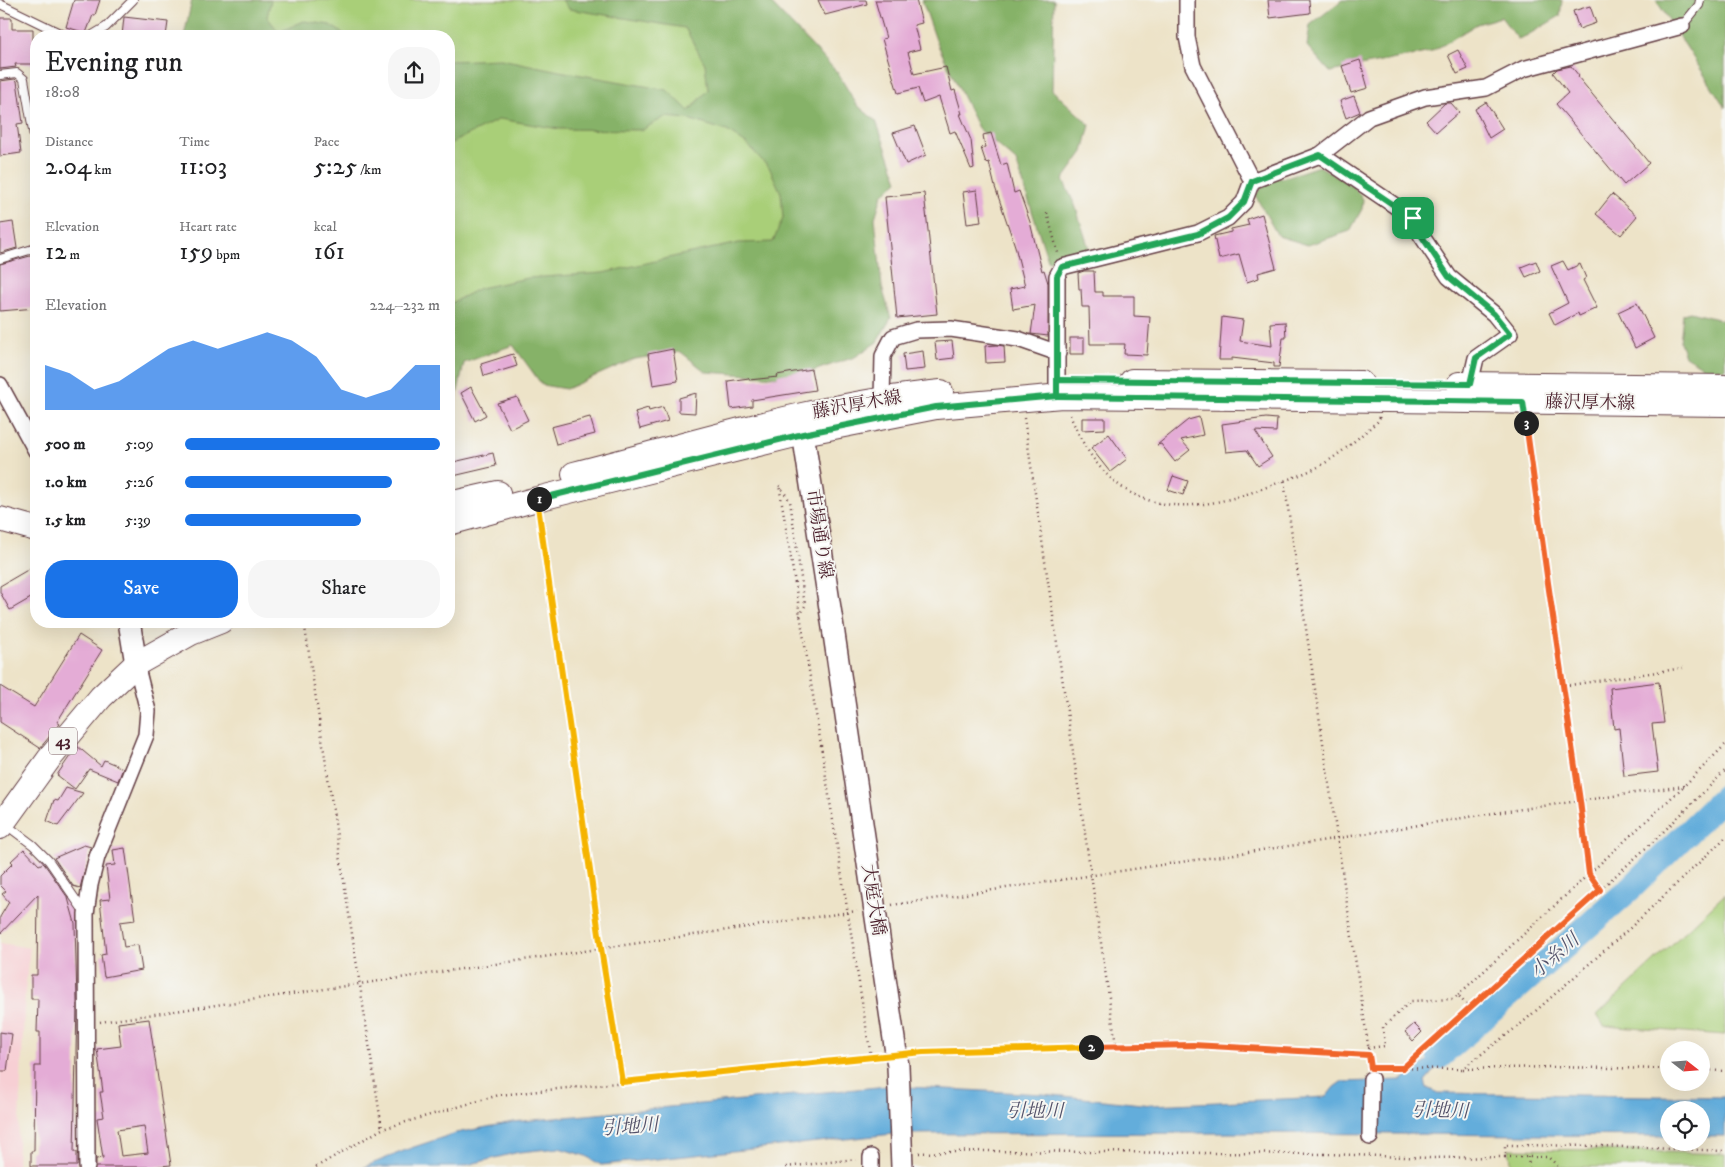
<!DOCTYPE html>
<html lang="en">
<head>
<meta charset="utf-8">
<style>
  :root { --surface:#fff; --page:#f6f6f6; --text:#202124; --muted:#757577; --accent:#1a73e8 }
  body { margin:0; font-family:"IM FELL DW Pica","Noto Serif JP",serif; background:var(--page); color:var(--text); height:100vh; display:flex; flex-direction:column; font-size:19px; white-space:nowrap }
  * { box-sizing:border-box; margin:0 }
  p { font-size:16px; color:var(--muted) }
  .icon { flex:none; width:28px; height:28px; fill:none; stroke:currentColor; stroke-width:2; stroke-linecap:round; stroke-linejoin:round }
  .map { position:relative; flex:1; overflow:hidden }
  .side { position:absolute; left:30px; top:30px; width:425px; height:598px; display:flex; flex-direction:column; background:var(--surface); border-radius:20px; box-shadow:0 5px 20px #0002 }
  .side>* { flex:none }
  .needle { width:32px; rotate:107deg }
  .buttons { position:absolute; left:1660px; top:1041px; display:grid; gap:10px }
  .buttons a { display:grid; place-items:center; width:50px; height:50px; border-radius:50%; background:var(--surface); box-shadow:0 5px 20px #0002; font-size:25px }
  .pin { position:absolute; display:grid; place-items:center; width:42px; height:42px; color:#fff; margin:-21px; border-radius:10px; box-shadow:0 2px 8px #0006 }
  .km { position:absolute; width:25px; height:25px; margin:-12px; border-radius:50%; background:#222; color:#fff; font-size:14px; line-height:25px; text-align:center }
  .round { display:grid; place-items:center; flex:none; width:52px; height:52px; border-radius:20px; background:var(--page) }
  .overview { display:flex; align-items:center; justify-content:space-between; height:85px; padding:0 15px }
  h1 { font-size:28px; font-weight:600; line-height:38px }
  .figures { display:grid; grid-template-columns:repeat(3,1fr); gap:8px; height:85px; padding:5px 15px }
  .figures div { display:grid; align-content:center }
  .figures b { font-size:25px; font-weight:600 }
  .figures small { font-size:14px; font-weight:400 }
  .figures p { font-size:14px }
  .chart { height:140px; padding:10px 15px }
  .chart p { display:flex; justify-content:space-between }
  .chart svg { width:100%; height:90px; margin-top:5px; fill:var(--accent); opacity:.7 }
  .action { display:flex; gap:10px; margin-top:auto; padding:10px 15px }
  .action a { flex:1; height:58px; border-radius:20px; background:var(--accent); color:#fff; font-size:20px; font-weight:600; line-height:58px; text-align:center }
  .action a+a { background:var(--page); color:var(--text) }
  ul { padding:0 15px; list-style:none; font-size:16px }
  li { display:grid; grid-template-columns:80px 60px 1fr; align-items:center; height:38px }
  li i { height:12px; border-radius:6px; background:var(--accent) }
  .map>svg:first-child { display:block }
</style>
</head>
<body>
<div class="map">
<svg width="1725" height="1167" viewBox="0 0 1725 1167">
  <rect width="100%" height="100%" fill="#f6f6f2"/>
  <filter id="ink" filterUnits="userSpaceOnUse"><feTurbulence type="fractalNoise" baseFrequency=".02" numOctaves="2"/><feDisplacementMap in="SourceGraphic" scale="10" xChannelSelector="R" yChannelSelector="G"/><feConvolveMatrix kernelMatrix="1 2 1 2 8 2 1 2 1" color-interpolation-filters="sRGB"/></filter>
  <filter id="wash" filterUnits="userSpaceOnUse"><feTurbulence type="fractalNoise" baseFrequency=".0096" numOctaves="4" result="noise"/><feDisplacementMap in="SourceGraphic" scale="20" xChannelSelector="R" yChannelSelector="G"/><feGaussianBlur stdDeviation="1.12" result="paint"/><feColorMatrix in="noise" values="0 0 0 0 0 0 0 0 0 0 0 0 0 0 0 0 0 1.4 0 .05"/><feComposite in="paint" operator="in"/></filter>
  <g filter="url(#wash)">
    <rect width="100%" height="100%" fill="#ede3c8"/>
    <path fill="#f7cfd4" d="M0,943L30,948L25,991L17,1167H0Z"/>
    <g fill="#a9cf78" stroke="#7a7752">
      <path d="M234,0H644L701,22L790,151L788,244L449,335V36H230Z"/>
      <path d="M1725,894V1035L1604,1026L1597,1015Z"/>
      <path d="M1509,1149L1601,1150L1725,1154V1167H1512Z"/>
    </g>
    <g fill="#86b268" stroke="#68684a">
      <path d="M192,0H271L267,17L279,32L304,21L330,25L347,36H184Z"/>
      <path d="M562,0H768L837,72L857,105L876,121L898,181L882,195L875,218L882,287L891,318L877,342L855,357L792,378L706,372L681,352L634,359L566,389L542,385L513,345L464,363L456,401L449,406V304L480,288L528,278L603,273L690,253L739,243L773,242L783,218L781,193L770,169L748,145L727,131L688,119L665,117L642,130L559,129L500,119L449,144V61L501,59L559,71L667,90L689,111L708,90L705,64L685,28L569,9Z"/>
      <path d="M922,0H1054L1052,90L1090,125L1083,152L1063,180L1075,205L1091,255L1048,261L1016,161L978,128L937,43Z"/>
      <path d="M1342,0H1562L1560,16L1526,36L1518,39L1501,17L1477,24L1431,52L1330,72L1307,46L1310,25Z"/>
      <path d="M1656,0H1725V108V107Z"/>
      <path d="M1319,166L1354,187L1363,199L1362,209L1350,231L1308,245L1278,236L1255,195L1272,178H1283Z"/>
      <path d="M1690,312L1725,321V369L1705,368L1685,356L1680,342L1683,314Z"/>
    </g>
    <path fill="#63addb" stroke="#566683" d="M1465,1034L1425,1081L1427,1088L1438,1093L1725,1097V1136H1701V1110H1669V1136L1252,1133L893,1134L601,1165L586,1156L559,1148L519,1152L459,1167H364L411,1148L456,1133L513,1122L888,1086L1043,1094L1152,1105L1326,1097L1334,1087L1341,1082L1402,1080Z"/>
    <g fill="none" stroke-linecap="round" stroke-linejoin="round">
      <path stroke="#63addb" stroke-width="25" d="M1439,1057L1631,888L1725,796"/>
    </g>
    <g id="blocks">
      <g fill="#e4acd6" fill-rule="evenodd">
        <path d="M74,0H100L95,15H93L86,33L66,27Z"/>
        <path d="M818,0H866L867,4L825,15Z"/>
        <path d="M875,0H916L922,23L914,25L920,49L908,52L914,74L946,67L952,91L955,90L962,114H960L971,140L974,168L971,169L955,131L950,133L939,97L923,103L918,88L898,93L882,39L886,38Z"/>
        <path d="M1268,0H1309L1310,13L1270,18Z"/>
        <path d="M1590,6L1596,23L1579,29L1573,11Z"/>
        <path d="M124,17L168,22L166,36H122Z"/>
        <path d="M0,18H12V29H33V50H36V64H15L16,67L0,69Z"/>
        <path d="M1458,50L1468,69L1457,74L1448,55Z"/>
        <path d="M1360,60L1368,88L1351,93L1342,66Z"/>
        <path d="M1571,66L1579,76L1578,77L1649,163L1624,185L1556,104L1568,93L1553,73L1557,69Z"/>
        <path d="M15,79L17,81L23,123L17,124L21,153L0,156V81Z"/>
        <path d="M1354,96L1360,112L1346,118L1340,101Z"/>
        <path d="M1486,102L1503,129L1489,138L1475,109Z"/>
        <path d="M1445,103H1451L1459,112L1436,132L1426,121Z"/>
        <path d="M915,126L926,155L906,164L893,133Z"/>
        <path d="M991,133L1001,165L1007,163L1014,193L1019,191L1030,222L1042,271L1044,270L1048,283V336L1031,334L1035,305L1013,309L1010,289L1025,286L1015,246L995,187L989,162L986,163L981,148L985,147L983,135Z"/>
        <path d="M977,190L981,222L967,224L963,192Z"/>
        <path d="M924,193L937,314L897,318L885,197Z"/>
        <path d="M1612,194L1637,216L1621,235L1596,214Z"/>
        <path d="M1262,214L1276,268L1258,273L1259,278L1247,282L1239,254L1219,259L1214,236L1231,232V229L1249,225L1247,219Z"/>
        <path d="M13,222L17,248L0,253V224Z"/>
        <path d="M34,255H36V308L0,311V264Z"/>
        <path d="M1536,261L1540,271L1526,277L1521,267Z"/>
        <path d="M1563,261L1568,270L1580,264L1586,278L1583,280L1597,308L1579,316L1578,313L1555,325L1549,313L1568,303L1551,266Z"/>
        <path d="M1084,271H1094L1095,292H1103V296H1134V316L1150,317L1147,355L1124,354L1125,344H1090L1089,307H1082L1081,289H1079L1078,273Z"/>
        <path d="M1637,303L1654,338L1635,348L1618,312Z"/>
        <path d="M1222,317L1243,320L1240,341L1272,346L1270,323L1285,322L1286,338H1283L1279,367H1274V363L1232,358V360H1219Z"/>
        <rect x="1070" y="338" width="14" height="16"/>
        <path d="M952,341L954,358L937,360L935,342Z"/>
        <path d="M997,345L1004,346L1005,362L986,363L985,346Z"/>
        <path d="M673,349L678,381L653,385L648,354Z"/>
        <path d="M923,351L925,369L905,371L903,354Z"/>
        <path d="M513,354L517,366L484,376L481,364Z"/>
        <path d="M811,369L815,390L752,400V406L731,409L728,381L749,378V380L778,377L777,375Z"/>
        <path d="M471,387L486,415L475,421L461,393Z"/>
        <path d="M696,393L695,413L679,412V398Z"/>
        <path d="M517,397L528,420L510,429L497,403Z"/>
        <path d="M663,407L668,421L640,429L635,412L648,408L649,411Z"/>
        <path d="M590,417L595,434L556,444L551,427Z"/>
        <path d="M1199,417L1203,435L1181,440L1190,450L1175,462L1161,444L1157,445L1188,420Z"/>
        <path d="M1082,418H1105V429L1082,430Z"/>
        <path d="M1266,418L1277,419L1276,432L1255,431L1272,457L1258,466L1247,450L1226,452L1222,424Z"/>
        <path d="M1109,434L1127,459L1110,472L1091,448Z"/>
        <path d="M493,453L496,466L449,477V463Z"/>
        <path d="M1173,476L1188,481L1183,495L1168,490Z"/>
        <path d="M36,565V595L10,610L0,592V586Z"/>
        <path d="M79,635L102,650L57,722L60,724L40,748L0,722V686L34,707Z"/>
        <path d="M1659,682L1664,723L1652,724L1658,772L1624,776L1619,728L1614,729L1610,688Z"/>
        <path d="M77,746L101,766L104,760L123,768L118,781L89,769L75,789L57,775Z"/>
        <path d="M66,788L83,793L58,826L47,821L54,800L58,801Z"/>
        <path d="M84,845L91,847L80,888L73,886L54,858Z"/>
        <path d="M125,848L135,920L120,922L124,947L138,945L142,970L104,977L101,955L106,954L100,900L110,899L106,866L115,865L113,850Z"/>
        <path d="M24,849L39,865L43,863L45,865L68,898L75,923L77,1002L74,1152H77V1166H31V1151H34L35,1066H40V1032H37L38,999H31V975H37L38,894L0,934V917L9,902L2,894L6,891L0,885V876L13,863L11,861Z"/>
        <path d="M149,1019L171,1165L152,1167H96V1159L103,1158L97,1118L104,1117L100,1092H103L97,1049L121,1046L118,1023ZM144,1126L148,1153L121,1156L117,1130Z"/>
        <path d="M1414,1024L1422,1032L1413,1041L1405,1032Z"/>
        <path d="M0,1032L12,1034L7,1071H0Z"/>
      </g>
    </g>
  </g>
  <g filter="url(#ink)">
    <use href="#blocks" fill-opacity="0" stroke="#623c43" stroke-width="1"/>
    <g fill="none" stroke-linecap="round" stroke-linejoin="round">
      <g stroke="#623c43" stroke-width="10">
        <g id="lane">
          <path d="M0,4L66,36"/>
          <path d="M1682,26L1699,5L1700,0"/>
          <path d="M91,36L106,27L133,0"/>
          <path d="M0,75L17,73L24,79L36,148"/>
          <path d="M0,259L36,248"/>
          <path d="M5,824L33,845L49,861L85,913"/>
        </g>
      </g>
      <g stroke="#623c43" stroke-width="18">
        <g id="street">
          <path d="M1320,155L1413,218L1421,235L1449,277L1494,314L1510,334L1476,358L1470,384"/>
          <path d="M1252,181L1320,155L1369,117L1425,97L1486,88L1523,69L1682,26"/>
          <path d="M0,385L36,451"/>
          <path d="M1057,396V276L1062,267L1198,233L1228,218L1244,202L1252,181L1193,66L1187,37V0"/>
          <path d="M882,399L883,356L893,337L916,330L951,329L1018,339L1058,353"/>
          <path d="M1370,1137L1371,1079"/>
          <path d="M871,1157V1167"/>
          <path d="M87,1167L86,914L90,885L97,857L146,735L148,711L136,664"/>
        </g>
      </g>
      <g stroke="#623c43" stroke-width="24">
        <g id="secondary">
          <path d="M799,417L803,433L834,634"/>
          <path d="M129,621L136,664"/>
        </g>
      </g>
      <g stroke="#623c43" stroke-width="26">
        <g id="primary">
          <path d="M1132,381L1361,383"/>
          <path d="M1459,384L1725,387"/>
          <path d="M574,474C696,443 816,404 941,392"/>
          <path d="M449,504L498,493"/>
          <path d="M0,519L36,529"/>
          <path d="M449,523L537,499L803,433L936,407L1062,396L1725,404"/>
          <path d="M0,827L49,759L101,697L136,664L191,633L221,621"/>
        </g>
      </g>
      <g stroke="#623c43" stroke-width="2.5" stroke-dasharray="1 4" stroke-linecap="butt">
        <path d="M1047,213L1058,253"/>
        <path d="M1070,415C1108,510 1174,522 1264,488C1283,481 1302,475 1320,466C1341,454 1359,437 1377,422L1380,417"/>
        <path d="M1024,418L1116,1045"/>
        <path d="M1525,421L1548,583L1580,801L1589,874L1600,890"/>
        <path d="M1284,481L1371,1065"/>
        <path d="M540,518L601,948L622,1082"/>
        <path d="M800,616L805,606L790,501L779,485C810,675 840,866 871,1057"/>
        <path d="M304,621L382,1129"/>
        <path d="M1564,686L1683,668"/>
        <path d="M892,905L1302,844L1487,814L1684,786"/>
        <path d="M1458,995L1684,786L1725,745"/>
        <path d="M100,1022L857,911"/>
        <path d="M1368,1048L1385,1046L1383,1027L1411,1001L1453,999L1458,995L1469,1008"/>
        <path d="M913,1053L1116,1045H1193L1369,1055"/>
        <path d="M1404,1067L1656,839L1725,771"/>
        <path d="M1381,1068L1462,1069L1522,1023L1580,972L1630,928L1725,838"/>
        <path d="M1463,1069L1550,1067L1669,1069"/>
        <path d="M1701,1070L1725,1071"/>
        <path d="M919,1153L984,1151L1329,1154L1429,1158L1505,1157V1145L1600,1146L1725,1151"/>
        <path d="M1505,1157H1548L1559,1167"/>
        <path d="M1528,1157L1529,1167"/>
        <path d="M316,1167L382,1129L499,1095L881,1056"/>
        <path d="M786,1167L856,1159"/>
      </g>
      <use href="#lane" stroke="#fff" stroke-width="8"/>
      <use href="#street" stroke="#fff" stroke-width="15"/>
      <use href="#secondary" stroke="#fff" stroke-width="21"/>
      <use href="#primary" stroke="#fff" stroke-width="24"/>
      <g stroke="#623c43" stroke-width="24" stroke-linecap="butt">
        <path id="secondary-bridge" d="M834,634L898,1066L902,1167"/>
      </g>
      <use href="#secondary-bridge" stroke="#fff" stroke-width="21"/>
    </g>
  </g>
  <g fill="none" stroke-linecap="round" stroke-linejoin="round" filter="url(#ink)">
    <g stroke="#fff" stroke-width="10">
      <path id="split-1" d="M539,499L803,434L936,407L1057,396V276L1062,267L1198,234L1228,218L1244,202L1252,181L1320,155L1413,218"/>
    </g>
    <g stroke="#fff" stroke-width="10">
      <path id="split-2" d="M539,499H537L601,948L622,1082L923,1052L1091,1047"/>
    </g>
    <g stroke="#fff" stroke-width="10">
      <path id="split-3" d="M1091,1047L1193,1045L1369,1055L1371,1068H1403L1600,890L1589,874L1580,801L1548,583L1526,423"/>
    </g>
    <g stroke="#fff" stroke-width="10">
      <path id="split-4" d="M1413,218L1421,235L1449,277L1494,314L1510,334L1476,358L1470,384L1057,380V396L1523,402L1526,423"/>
    </g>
    <use href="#split-1" stroke="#22a559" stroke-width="6"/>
    <use href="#split-2" stroke="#f5b400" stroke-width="6"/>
    <use href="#split-3" stroke="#f0652b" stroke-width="6"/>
    <use href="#split-4" stroke="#22a559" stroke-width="6"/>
  </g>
  <g text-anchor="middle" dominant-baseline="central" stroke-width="4" stroke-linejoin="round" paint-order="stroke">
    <rect fill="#f6f6f2" stroke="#7e6067" stroke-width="1" x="49" y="727.5" width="28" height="27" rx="4"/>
    <g font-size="16" font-weight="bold" fill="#4a1f2b">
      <text x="63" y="741">43</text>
    </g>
    <g font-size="18" fill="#4a1f2b" stroke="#f6f6f2">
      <text transform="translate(1590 403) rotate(1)">藤沢厚木線</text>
      <text transform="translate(857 405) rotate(-10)">藤沢厚木線</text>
      <text transform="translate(819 534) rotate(81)">市場通り線</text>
      <text transform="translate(873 900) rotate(81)">大庭大橋</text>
    </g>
    <g font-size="19" font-style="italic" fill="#535169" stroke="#f6f6f2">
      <text transform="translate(1555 956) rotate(-41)">小糸川</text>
      <text x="1035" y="1111">引地川</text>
      <text transform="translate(1440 1111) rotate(1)">引地川</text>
      <text transform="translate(630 1127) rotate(-4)">引地川</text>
    </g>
  </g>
</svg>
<div class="buttons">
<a><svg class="needle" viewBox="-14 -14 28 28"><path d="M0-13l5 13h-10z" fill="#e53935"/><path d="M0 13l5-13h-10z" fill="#757577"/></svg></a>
<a><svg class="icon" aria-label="locate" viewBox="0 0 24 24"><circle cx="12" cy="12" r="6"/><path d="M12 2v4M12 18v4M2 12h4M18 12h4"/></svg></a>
</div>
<div class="pin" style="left:1413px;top:218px;background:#1e9e55"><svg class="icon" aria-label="arrive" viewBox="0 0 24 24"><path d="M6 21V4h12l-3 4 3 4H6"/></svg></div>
<b class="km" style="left:539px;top:499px">1</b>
<b class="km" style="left:1091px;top:1047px">2</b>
<b class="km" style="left:1526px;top:423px">3</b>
<section class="side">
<div class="overview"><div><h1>Evening run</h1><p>18:08</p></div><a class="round"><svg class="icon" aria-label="share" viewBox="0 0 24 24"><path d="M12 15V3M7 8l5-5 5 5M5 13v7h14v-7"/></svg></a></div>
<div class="figures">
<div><p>Distance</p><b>2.04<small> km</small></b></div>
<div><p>Time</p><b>11:03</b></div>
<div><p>Pace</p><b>5:25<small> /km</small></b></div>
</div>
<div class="figures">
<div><p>Elevation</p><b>12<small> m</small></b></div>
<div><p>Heart rate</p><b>159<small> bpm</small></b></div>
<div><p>kcal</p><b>161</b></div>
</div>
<div class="chart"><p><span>Elevation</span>224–232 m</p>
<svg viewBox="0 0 160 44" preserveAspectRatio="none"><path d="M0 44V22L10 26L20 34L30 30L40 22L50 14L60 10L70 14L80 10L90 6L100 10L110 18L120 34L130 38L140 34L150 22L160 22V44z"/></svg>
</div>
<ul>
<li><b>500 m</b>5:09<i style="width:100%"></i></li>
<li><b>1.0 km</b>5:26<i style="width:81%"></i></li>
<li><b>1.5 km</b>5:39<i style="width:69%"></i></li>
</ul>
<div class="action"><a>Save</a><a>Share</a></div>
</section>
</div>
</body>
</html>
